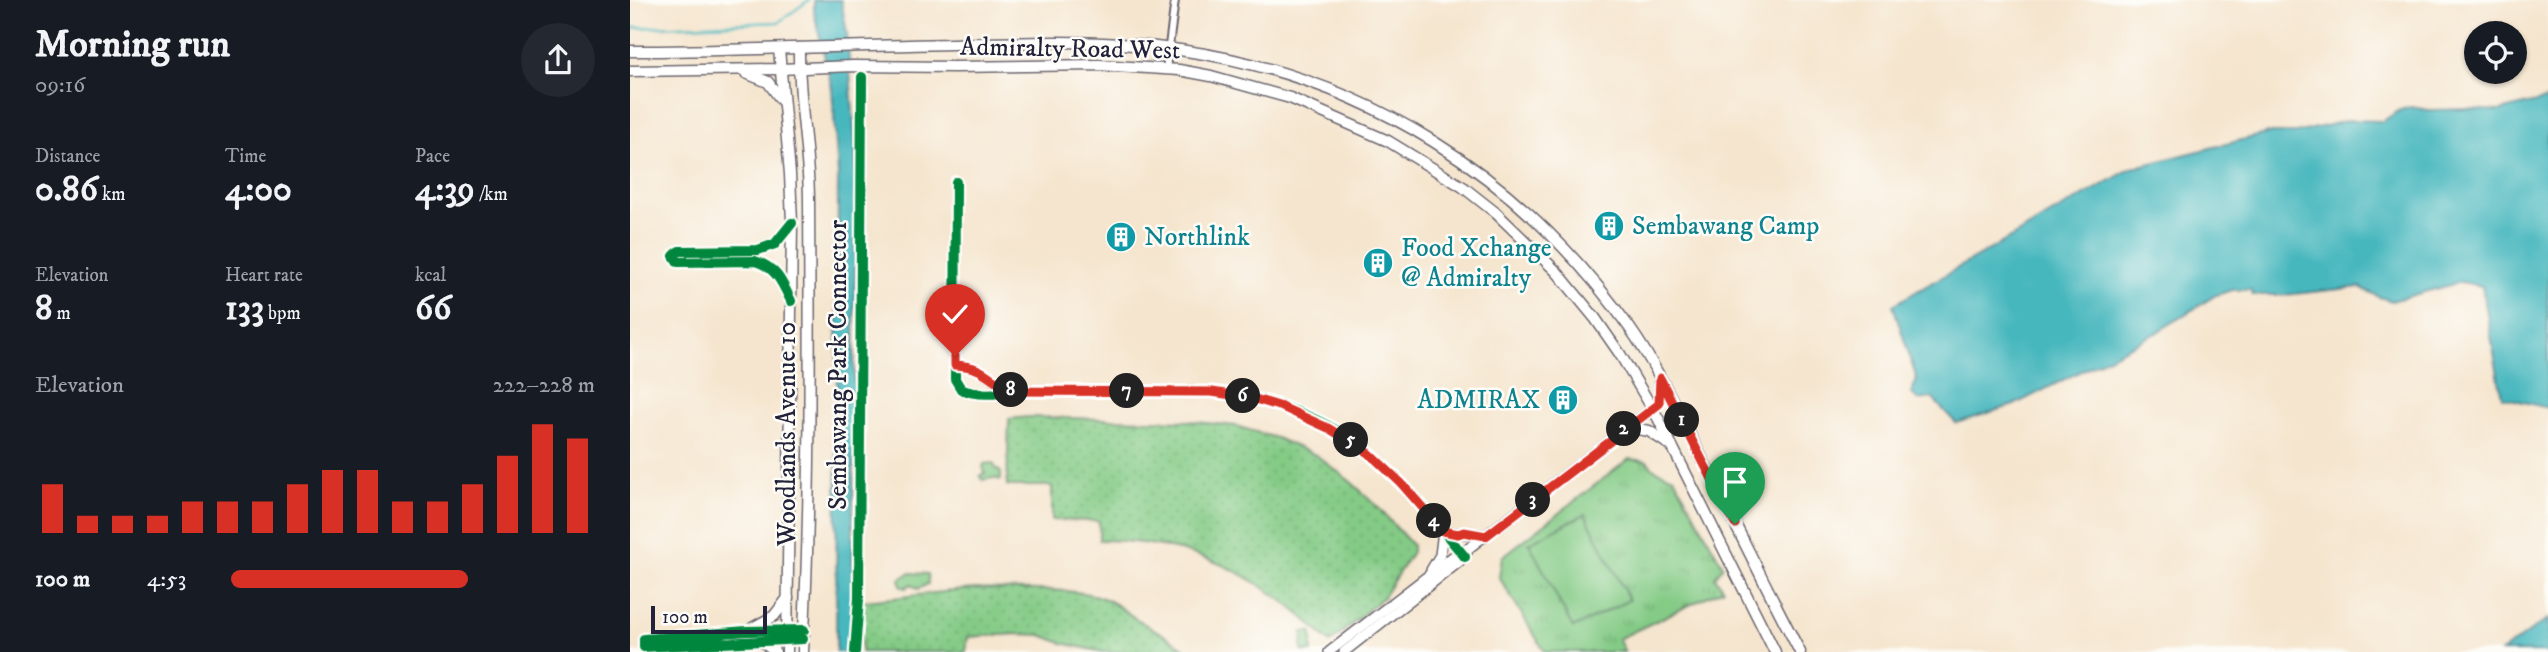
<!DOCTYPE html>
<html lang="en">
<head>
<meta charset="utf-8">
<style>
  :root { --surface:#171b24; --page:#242831; --text:#f1f3f6; --muted:#9ea1a6; --accent:#d93025 }
  body { margin:0; font-family:"IM FELL DW Pica",serif; background:var(--page); color:var(--text); height:100vh; display:flex; flex-direction:column; font-size:26px; white-space:nowrap }
  * { box-sizing:border-box; margin:0 }
  p { font-size:23px; color:var(--muted) }
  .icon { flex:none; width:38px; height:38px; fill:none; stroke:currentColor; stroke-width:2; stroke-linecap:round; stroke-linejoin:round }
  .map { position:relative; flex:1; overflow:hidden }
  .drawer { display:flex; flex-direction:column; background:var(--surface); width:630px }
  .drawer>* { flex:none }
  .buttons { position:absolute; left:1834px; top:21px; display:grid; gap:14px }
  .buttons a { display:grid; place-items:center; width:63px; height:63px; border-radius:50%; background:var(--surface); box-shadow:0 2px 5px #0004; font-size:35px }
  .scale { position:absolute; left:21px; bottom:18px; width:116px; box-sizing:border-box; padding-left:7px; border:4px solid #22223b; border-top:0; font-size:19px; line-height:24px; white-space:nowrap; color:#22223b; -webkit-text-stroke:5px #fdfcf7; paint-order:stroke }
  .pin { position:absolute; display:grid; place-items:center; width:60px; height:60px; color:#fff; margin:-72px -30px; border-radius:50% 50% 50% 0; rotate:-45deg; box-shadow:0 0 7px #0007 }
  .pin .icon { rotate:45deg }
  .km { position:absolute; width:35px; height:35px; margin:-18px; border-radius:50%; background:#222; color:#fff; font-size:19px; line-height:35px; text-align:center }
  .round { display:grid; place-items:center; flex:none; width:74px; height:74px; border-radius:37px; background:var(--page) }
  .overview { display:flex; align-items:center; justify-content:space-between; height:119px; padding:0 35px }
  h1 { font-size:38px; font-weight:700; line-height:52px }
  .metrics { display:grid; grid-template-columns:repeat(3,1fr); gap:10px; height:119px; padding:7px 35px }
  .metrics div { display:grid; align-content:center }
  .metrics b { font-size:35px; font-weight:700 }
  .metrics small { font-size:19px; font-weight:400 }
  .metrics p { font-size:19px }
  .chart { height:196px; padding:14px 35px }
  .chart p { display:flex; justify-content:space-between }
  .chart svg { width:100%; height:126px; margin-top:7px; stroke:var(--accent); stroke-width:6 }
  ul { padding:0 35px; list-style:none; font-size:23px }
  li { display:grid; grid-template-columns:112px 84px 1fr; align-items:center; height:52px }
  li i { height:18px; border-radius:9px; background:var(--accent) }
  main { display:flex; flex:1; min-height:0 }
  .map>svg:first-child { display:block }
</style>
</head>
<body>
<main>
<section class="drawer">
<div class="overview"><div><h1>Morning run</h1><p>09:16</p></div><a class="round"><svg class="icon" aria-label="share" viewBox="0 0 24 24"><path d="M12 15V3M7 8l5-5 5 5M5 13v7h14v-7"/></svg></a></div>
<div class="metrics">
<div><p>Distance</p><b>0.86<small> km</small></b></div>
<div><p>Time</p><b>4:00</b></div>
<div><p>Pace</p><b>4:39<small> /km</small></b></div>
</div>
<div class="metrics">
<div><p>Elevation</p><b>8<small> m</small></b></div>
<div><p>Heart rate</p><b>133<small> bpm</small></b></div>
<div><p>kcal</p><b>66</b></div>
</div>
<div class="chart"><p><span>Elevation</span>222–228 m</p>
<svg viewBox="0 0 160 44" preserveAspectRatio="none"><path d="M5 44V27M15 44V38M25 44V38M35 44V38M45 44V33M55 44V33M65 44V33M75 44V27M85 44V22M95 44V22M105 44V33M115 44V33M125 44V27M135 44V17M145 44V6M155 44V11"/></svg>
</div>
<ul>
<li><b>100 m</b>4:53<i style="width:65%"></i></li>
</ul>
</section>
<div class="map">
<svg width="1918" height="652" viewBox="0 0 1918 652">
  <defs>
    <pattern id="grass-dots" width="8" height="8" patternUnits="userSpaceOnUse" patternTransform="scale(1.75)"><rect width="8" height="8" fill="#84cb86"/><path d="M2 2h.1M6 6h.1" fill="none" stroke="#72ae75" stroke-width="1.8" stroke-linecap="round"/></pattern>
    <pattern id="park-tufts" width="24" height="20" patternUnits="userSpaceOnUse" patternTransform="scale(1.75)"><rect width="24" height="20" fill="#84cb86"/><path d="M3 7l-1-3M5 7V3M7 7l1-3M15 17l-1-3M17 17v-4M19 17l1-3" fill="none" stroke="#72ae75"/></pattern>
  </defs>
  <rect width="100%" height="100%" fill="#fdfcf7"/>
  <filter id="ink" filterUnits="userSpaceOnUse"><feTurbulence type="fractalNoise" baseFrequency=".0143" numOctaves="2"/><feDisplacementMap in="SourceGraphic" scale="14" xChannelSelector="R" yChannelSelector="G"/><feConvolveMatrix kernelMatrix="1 2 1 2 8 2 1 2 1" color-interpolation-filters="sRGB"/></filter>
  <filter id="wash" filterUnits="userSpaceOnUse"><feTurbulence type="fractalNoise" baseFrequency=".00686" numOctaves="4" result="noise"/><feDisplacementMap in="SourceGraphic" scale="28" xChannelSelector="R" yChannelSelector="G"/><feGaussianBlur stdDeviation="1.57" result="paint"/><feColorMatrix in="noise" values="0 0 0 0 0 0 0 0 0 0 0 0 0 0 0 0 0 1.4 0 .05"/><feComposite in="paint" operator="in"/></filter>
  <g filter="url(#wash)">
    <rect width="100%" height="100%" fill="#f5e5ce"/>
    <g fill="url(#grass-dots)" stroke="#537660" stroke-width="2">
      <path d="M399,417L558,421L606,426L646,438L686,455L720,481L745,504L782,545V552L753,597L700,643C634,575 564,541 469,540V521L422,520V486H377L379,419Z"/>
      <path d="M348,589C385,591 431,587 467,596C485,601 497,614 513,623C528,632 546,640 558,652H473L432,643L411,635L389,634L338,637L336,652H231L232,601C271,598 309,591 348,589Z"/>
    </g>
    <g fill="url(#park-tufts)" stroke="#537660" stroke-width="2">
      <path d="M999,459L1017,461L1024,469L1044,477L1093,566L1085,577L1093,589L988,639L995,652H915L869,577L872,557Z"/>
      <path d="M363,463L366,469L371,472V480L363,478L352,480L350,476L355,473L353,467L354,464Z"/>
      <path d="M280,573L298,574V584L288,589L281,584L276,588L271,586L270,579Z"/>
    </g>
    <g fill="#84cb86" stroke="#537660" stroke-width="2">
      <path d="M955,514L999,600L943,628L899,543Z"/>
      <path d="M673,632H682V652L672,651Z"/>
    </g>
    <g fill="#47b7be" stroke="#346c7c" stroke-width="2">
      <path d="M184,0H211L217,33L226,152L222,652H206L208,174L202,88L184,12Z"/>
      <path d="M1918,99V408L1872,397L1852,286L1831,282L1762,301L1749,297L1730,287L1654,295H1622L1621,290H1603L1586,295L1526,333L1384,405L1326,423L1302,398L1289,400L1281,393L1287,380L1263,305L1502,168L1639,133H1666L1719,120L1753,121L1770,110L1781,107L1799,110L1836,109L1870,111Z"/>
      <path d="M1918,619V652H1871Z"/>
    </g>
    <g fill="none" stroke-linecap="round" stroke-linejoin="round">
      <path stroke="#47b7be" stroke-width="2.5" d="M0,28L149,22L179,0"/>
    </g>
  </g>
  <g filter="url(#ink)">
    <g fill="none" stroke-linecap="round" stroke-linejoin="round">
      <g stroke="#6c666e" stroke-width="10">
        <g id="minor">
          <path d="M536,69L545,0"/>
          <path d="M326,182L325,379L331,389C346,396 368,394 385,391L582,392C636,396 699,419 740,454C774,483 803,519 832,553"/>
          <path d="M159,296C151,279 144,267 125,261L48,262L44,256L49,251L128,250L145,244L160,225"/>
          <path d="M325,365C357,366 357,382 383,391"/>
          <path d="M173,639L14,647V639L117,631L174,630"/>
        </g>
      </g>
      <g stroke="#6c666e" stroke-width="12">
        <g id="secondary">
          <path d="M801,570L810,555L813,531C827,534 841,534 856,535"/>
          <path d="M699,652L830,551L839,548L1022,409"/>
          <path d="M714,652L829,562L835,557L839,548"/>
        </g>
      </g>
      <g stroke="#6c666e" stroke-width="13">
        <g id="primary">
          <path d="M169,48C168,99 179,150 179,201C180,351 181,502 173,652"/>
          <path d="M149,49L160,174L162,223L157,652"/>
          <path d="M0,51C108,51 215,46 323,44C398,42 476,39 550,50C737,77 890,175 999,327C1026,365 1046,408 1067,449C1102,517 1135,585 1170,652"/>
          <path d="M0,71L150,69L223,66L325,67L469,65L549,70L581,76L660,98L758,141L833,187L866,213L927,272L965,318L990,354L1028,418L1145,652"/>
          <path d="M116,73L138,82L152,101"/>
          <path d="M1022,409C1032,401 1030,394 1030,382"/>
          <path d="M997,427L1019,431L1040,445"/>
          <path d="M117,631L144,616L158,598"/>
          <path d="M124,640L134,643L145,652"/>
        </g>
      </g>
      <use href="#minor" stroke="#fff" stroke-width="6"/>
      <use href="#secondary" stroke="#fff" stroke-width="9"/>
      <use href="#primary" stroke="#fff" stroke-width="10"/>
      <g stroke="#fdfcf7" stroke-width="15">
        <g id="cycleway">
          <path d="M326,182L325,379L331,389C346,396 368,394 385,391L582,392C636,396 699,419 740,454C775,484 806,522 835,557"/>
          <path d="M161,301C152,282 146,267 125,261L48,262L44,256L49,251L128,250L145,244L162,223"/>
          <path d="M173,639L14,647V639L117,631L174,630"/>
          <path d="M225,652L229,598L232,77"/>
        </g>
      </g>
      <use href="#cycleway" stroke="#00873e" stroke-width="10"/>
    </g>
  </g>
  <g fill="none" stroke-linecap="round" stroke-linejoin="round" filter="url(#ink)">
    <g stroke="#fff" stroke-width="14">
      <path id="route" d="M325,356V365C357,366 359,382 385,391L582,392L622,398L652,407L698,428L739,453L771,483L813,531L828,534L834,532L856,536L1029,404L1030,378L1105,524"/>
    </g>
    <use href="#route" stroke="#d93025" stroke-width="9"/>
  </g>
  <defs>
    <g id="building-disc" transform="scale(1.575)"><circle r="9.5" fill="#0f9aa8" stroke="#fdfcf7"/><path d="M-4-6H4V6H1V3H-1V6H-4ZM-2.5-4.3h1.7v1.8h-1.7ZM.8-4.3h1.7v1.8H.8ZM-2.5-1h1.7V.8h-1.7ZM.8-1h1.7V.8H.8Z" fill="#fff"/></g>
  </defs>
  <g fill-rule="evenodd">
    <use href="#building-disc" x="979" y="226"/>
    <use href="#building-disc" x="491" y="237"/>
    <use href="#building-disc" x="748" y="263"/>
    <use href="#building-disc" x="933" y="400"/>
  </g>
  <g text-anchor="middle" dominant-baseline="central" stroke-width="5" stroke-linejoin="round" paint-order="stroke">
    <g font-size="26" fill="#22223b" stroke="#fdfcf7">
      <text transform="translate(440 49) rotate(1)">Admiralty Road West</text>
      <text transform="translate(208 365) rotate(-90)">Sembawang Park Connector</text>
      <text transform="translate(157 434) rotate(-90)">Woodlands Avenue 10</text>
    </g>
    <g font-size="26" fill="#0d838f" stroke="#fdfcf7" text-anchor="start">
      <text x="1002" y="226">Sembawang Camp</text>
      <text x="514" y="237">Northlink</text>
      <text x="771" y="248">Food Xchange<tspan x="771" dy="30">@ Admiralty</tspan></text>
      <text x="910" y="400" text-anchor="end">ADMIRAX</text>
    </g>
  </g>
</svg>
<div class="buttons">
<a><svg class="icon" aria-label="locate" viewBox="0 0 24 24"><circle cx="12" cy="12" r="6"/><path d="M12 2v4M12 18v4M2 12h4M18 12h4"/></svg></a>
</div>
<div class="scale">100 m</div>
<div class="pin" style="left:1105px;top:524px;background:#1e9e55"><svg class="icon" aria-label="arrive" viewBox="0 0 24 24"><path d="M6 21V4h12l-3 4 3 4H6"/></svg></div>
<div class="pin" style="left:325px;top:356px;background:#d93025"><svg class="icon" aria-label="check" viewBox="0 0 24 24"><path d="M5 12l5 5 9-10"/></svg></div>
<b class="km" style="left:1052px;top:420px">1</b>
<b class="km" style="left:994px;top:429px">2</b>
<b class="km" style="left:903px;top:500px">3</b>
<b class="km" style="left:804px;top:521px">4</b>
<b class="km" style="left:721px;top:440px">5</b>
<b class="km" style="left:613px;top:396px">6</b>
<b class="km" style="left:497px;top:391px">7</b>
<b class="km" style="left:381px;top:390px">8</b>
</div>
</main>
</body>
</html>
